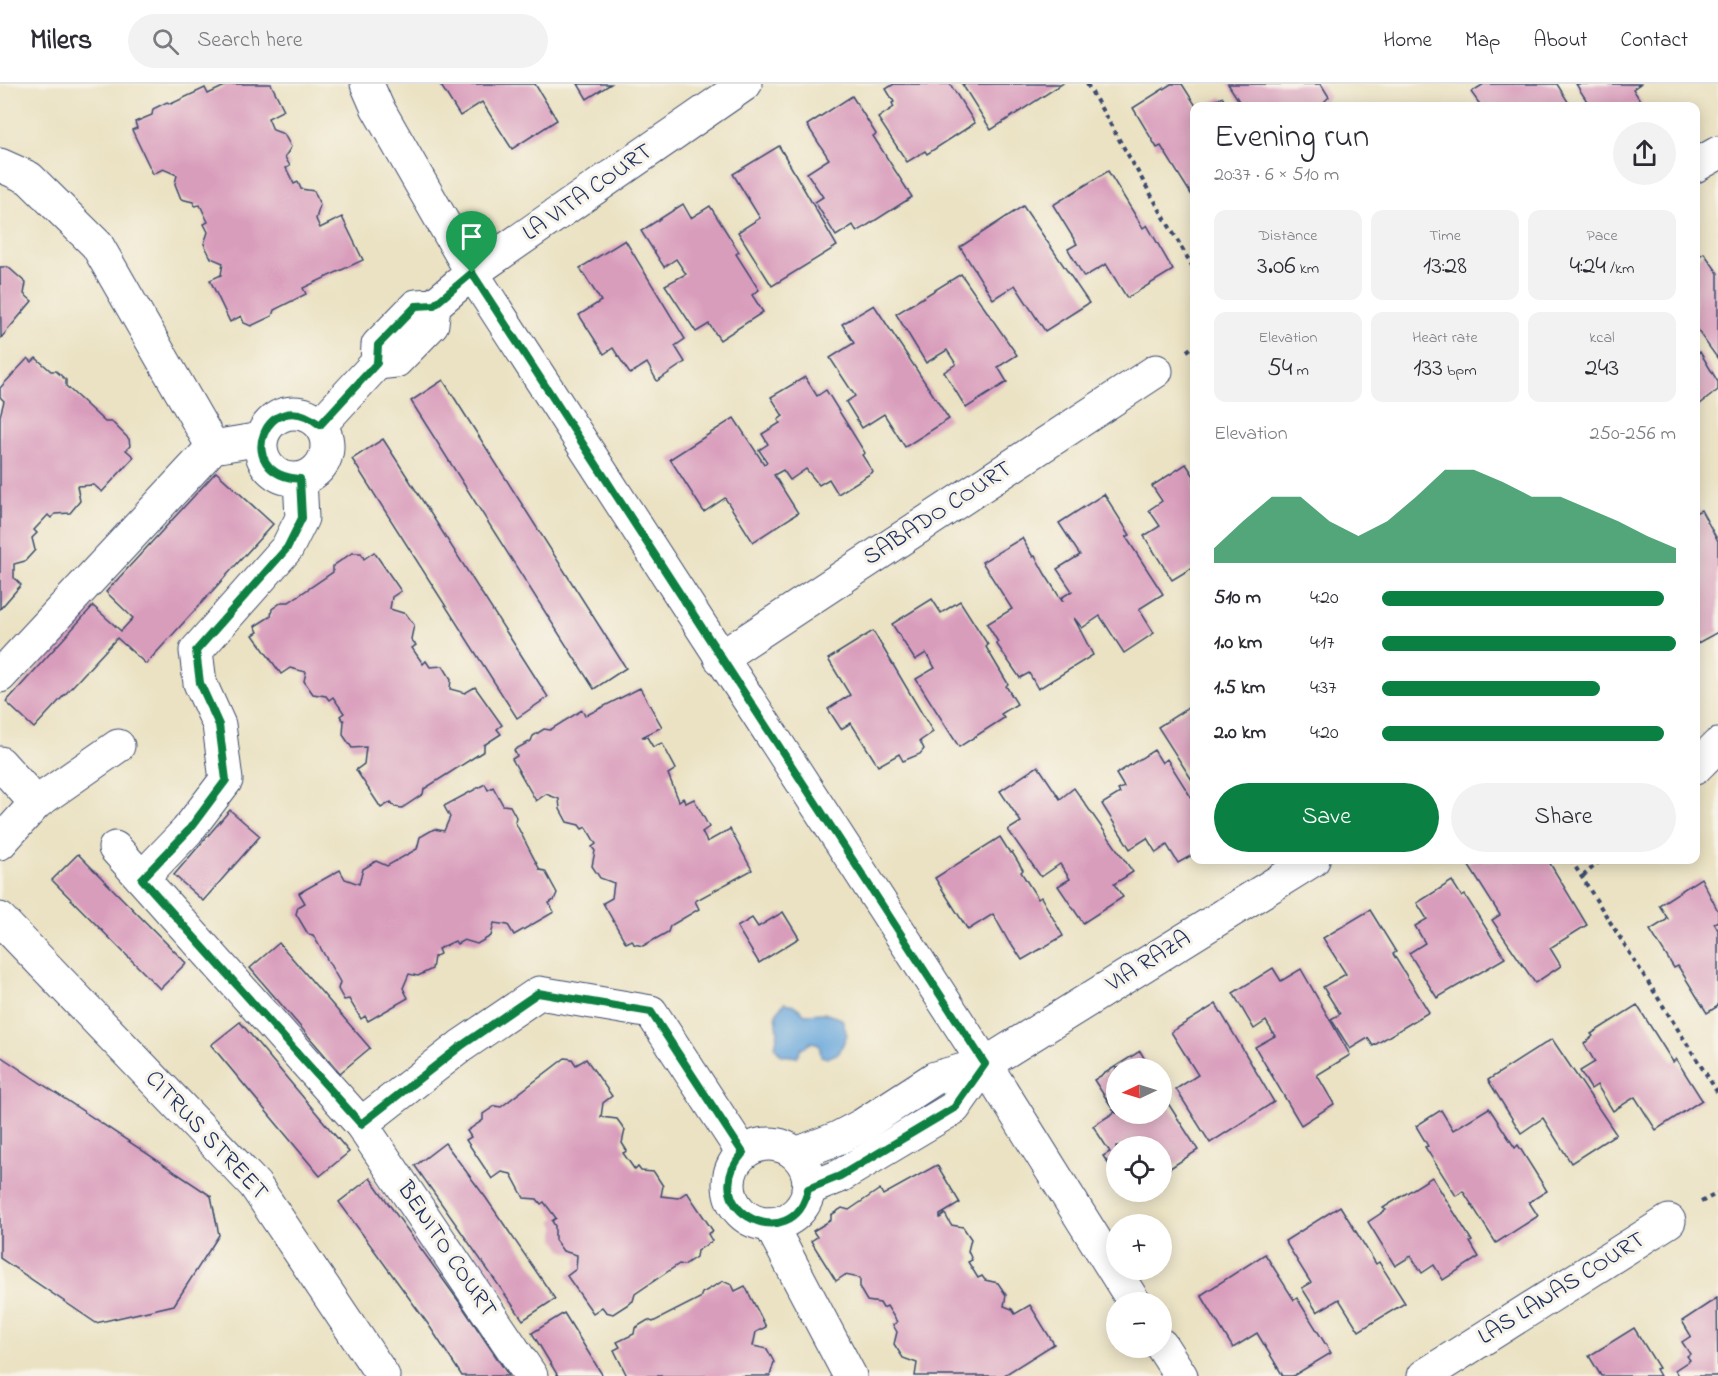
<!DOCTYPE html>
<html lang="en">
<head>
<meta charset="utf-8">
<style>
  :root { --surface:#fff; --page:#f2f2f3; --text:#2b2b33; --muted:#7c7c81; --line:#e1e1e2; --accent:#0b8043 }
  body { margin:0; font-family:"Indie Flower",sans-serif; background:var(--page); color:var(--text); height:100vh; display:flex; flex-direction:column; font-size:22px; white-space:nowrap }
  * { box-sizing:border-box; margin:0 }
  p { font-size:20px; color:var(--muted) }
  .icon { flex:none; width:33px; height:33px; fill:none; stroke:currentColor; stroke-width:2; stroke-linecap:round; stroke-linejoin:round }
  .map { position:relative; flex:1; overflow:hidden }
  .sheet { position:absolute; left:1190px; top:18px; width:510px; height:762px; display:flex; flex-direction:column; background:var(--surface); border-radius:12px; box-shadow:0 3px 15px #0003 }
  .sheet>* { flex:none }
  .needle { width:39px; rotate:266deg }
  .tools { position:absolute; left:1106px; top:974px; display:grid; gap:12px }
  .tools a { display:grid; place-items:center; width:66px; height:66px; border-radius:50%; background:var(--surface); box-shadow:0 3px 15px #0003; font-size:30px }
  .pin { position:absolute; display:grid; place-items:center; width:51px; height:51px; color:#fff; margin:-62px -26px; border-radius:50% 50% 50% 0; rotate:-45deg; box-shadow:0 0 6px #0007 }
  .pin .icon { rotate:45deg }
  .round { display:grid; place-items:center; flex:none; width:63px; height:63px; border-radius:32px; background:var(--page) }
  .head { display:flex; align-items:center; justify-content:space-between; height:102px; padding:0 24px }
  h1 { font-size:33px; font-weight:600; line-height:45px }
  .stats { display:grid; grid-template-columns:repeat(3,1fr); gap:9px; height:102px; padding:6px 24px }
  .stats div { display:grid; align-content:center; border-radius:12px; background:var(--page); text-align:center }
  .stats b { font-size:26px; font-weight:600 }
  .stats small { font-size:16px; font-weight:400 }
  .stats p { font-size:16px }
  .chart { height:168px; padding:12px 24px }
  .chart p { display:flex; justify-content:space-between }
  .chart svg { width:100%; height:108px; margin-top:6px; fill:var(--accent); opacity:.7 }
  .action { display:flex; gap:12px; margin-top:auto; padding:12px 24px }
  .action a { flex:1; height:69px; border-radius:36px; background:var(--accent); color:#fff; font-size:24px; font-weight:600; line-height:69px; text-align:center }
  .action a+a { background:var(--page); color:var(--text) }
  ul { padding:0 24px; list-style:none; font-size:20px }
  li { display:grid; grid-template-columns:96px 72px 1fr; align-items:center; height:45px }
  li i { height:15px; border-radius:8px; background:var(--accent) }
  header { display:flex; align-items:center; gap:36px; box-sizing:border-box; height:84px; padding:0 30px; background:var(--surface); border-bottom:2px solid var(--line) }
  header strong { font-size:28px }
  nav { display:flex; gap:33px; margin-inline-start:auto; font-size:21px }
  .search { width:420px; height:54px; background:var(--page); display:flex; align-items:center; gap:15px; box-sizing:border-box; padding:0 21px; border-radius:33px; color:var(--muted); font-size:22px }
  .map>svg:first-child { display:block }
</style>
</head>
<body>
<header>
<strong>Milers</strong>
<div class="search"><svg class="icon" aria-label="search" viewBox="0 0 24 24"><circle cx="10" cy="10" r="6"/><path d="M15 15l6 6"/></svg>Search here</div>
<nav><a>Home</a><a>Map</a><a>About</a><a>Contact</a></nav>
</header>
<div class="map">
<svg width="1718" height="1292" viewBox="0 0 1718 1292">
  <rect width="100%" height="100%" fill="#f7f3e8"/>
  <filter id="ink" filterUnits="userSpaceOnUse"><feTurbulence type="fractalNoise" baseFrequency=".0167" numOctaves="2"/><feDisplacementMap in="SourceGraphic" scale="12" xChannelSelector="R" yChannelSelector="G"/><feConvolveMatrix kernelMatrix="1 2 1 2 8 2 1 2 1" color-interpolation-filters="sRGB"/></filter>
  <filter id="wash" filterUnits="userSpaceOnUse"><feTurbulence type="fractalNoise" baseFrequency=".008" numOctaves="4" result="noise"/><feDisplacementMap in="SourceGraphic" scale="24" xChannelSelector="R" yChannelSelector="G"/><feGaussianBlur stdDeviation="1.35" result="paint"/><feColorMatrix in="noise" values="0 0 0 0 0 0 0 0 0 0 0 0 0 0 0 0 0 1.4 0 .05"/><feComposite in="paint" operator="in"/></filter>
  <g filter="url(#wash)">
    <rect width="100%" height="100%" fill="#ebe2c3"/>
    <path fill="#69a7db" stroke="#426b9c" stroke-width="1.5" d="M784,919L794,921L805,930L824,929L842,935L847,951L839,969L827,974L821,972L819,960L812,958L801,965L797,973L781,971L775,963L778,948L776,930Z"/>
    <g id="blocks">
      <g fill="#d99dbc">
        <path d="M229,0H271L284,26L268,34L273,46L284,50L291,63L285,73L290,82L286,84L294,100L298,98L301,105L314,107L320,121L316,135L320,144L342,133L363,176L303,204L306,210L274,226L272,232L251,242L244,239L241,232L230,238L210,196L221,191L223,179L211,174L204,160L208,148L204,140L208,138L200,121L195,122L193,118L181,115L175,100L177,91L163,85L153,90L132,46L137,44L135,38L152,31L153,25L167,18L171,20L205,4L208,10Z"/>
        <path d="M440,0H535L557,36L512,65L482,18L460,32Z"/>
        <path d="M578,0H611L587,15Z"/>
        <path d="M894,0H950L975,39L927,70L925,67L907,78L878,34L894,23L892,19L894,18L886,5Z"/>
        <path d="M962,0H1062L991,46Z"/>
        <path d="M1171,0H1182L1196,22L1194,115L1161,62L1157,64L1133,24Z"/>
        <path d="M1228,0H1321L1329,13L1320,22H1242Z"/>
        <path d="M1484,0H1557L1570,21L1481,22L1471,8Z"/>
        <path d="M1576,0H1640L1633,5L1643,21L1590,22Z"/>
        <path d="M852,12L876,50L873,52L912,113L857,148L853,141L836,152L815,118L823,113L807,89L829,75L807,41Z"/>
        <path d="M1222,13L1228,22H1205Z"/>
        <path d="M779,62L837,162L772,202L738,148L760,134L733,90Z"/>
        <path d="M1108,87L1143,144L1147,141L1173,186L1127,214L1106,180L1084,193L1068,165L1077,160L1053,121Z"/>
        <path d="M683,120L691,134L710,122L739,168L736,170L759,206L752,211L763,228L720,256L709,240L696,248L665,201L686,190L676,175L664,183L641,147Z"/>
        <path d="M1023,122L1089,219L1045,247L1015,201L993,215L960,163Z"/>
        <path d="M625,156L685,255L675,262L685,278L657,297L647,279L630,290L613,264L604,270L579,231L601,217L580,184Z"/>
        <path d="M1704,169L1718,189V275L1695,243V175Z"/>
        <path d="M0,183H8L26,199L24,210L32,217L1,254Z"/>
        <path d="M961,190L1017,271L998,283L1007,298L966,324L944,288L956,280L947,266L926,279L896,230Z"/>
        <path d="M874,221L949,335L905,363L884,330L862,344L846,318L855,312L830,274L854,259L842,240Z"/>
        <path d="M1695,266L1698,270L1700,268L1718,298V306L1695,324Z"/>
        <path d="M28,274L32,278L36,274L51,287H56L66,296V302L105,338H112L129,355L130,362L126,366L134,373L102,408L94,401L77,402L80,417L70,429L55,430L51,434L48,431L34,446L37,449L32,454L35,466L25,477L14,480V494L21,501L0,525V332L4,317L0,313V304Z"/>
        <path d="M805,293L817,312L826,306L865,369L862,371L873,388L838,410L829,395L819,401L806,385L790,396L783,386L774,391L798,429L753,458L725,414L704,428L670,375L734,334L764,380L767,378L759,366L768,360L762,350L780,339L778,336L783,332L771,313Z"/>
        <path d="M443,296L626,584L594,605L411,317Z"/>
        <path d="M383,355L548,613L517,634L352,375Z"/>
        <path d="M1186,380L1194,392V486L1190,485L1172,496L1144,452L1160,442L1149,426L1162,417L1152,402Z"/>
        <path d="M216,388L273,440L146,580L117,554L34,644L6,618L93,522L121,547L133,534L106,508Z"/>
        <path d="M1104,410L1130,451L1126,453L1163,510L1139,525L1154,549L1124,569L1100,532L1082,544L1074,534L1093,571L1038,605L1029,589L1020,594L996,559L998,558L987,540L1012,525L982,478L1022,454L1033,473L1035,472L1045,490L1062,517H1063L1061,514L1072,507L1057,485L1080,471L1059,439Z"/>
        <path d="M1701,426L1718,457V548L1696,560L1695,429Z"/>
        <path d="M374,468L401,507L392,513L390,525L406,530L414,541L411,555L416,561L412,564L423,580L426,577L430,583L443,582L451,595L450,605L465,609L475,603L502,641L497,645L501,650L484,661V667L424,705L423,710L402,724L395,723L391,718L381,724L356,686L364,680L366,663L352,664L343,651L344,637L340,632L344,629L333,613L329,616L326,612L313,610L304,597L306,588L290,584L281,590L253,551L258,548L255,542L271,532L272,525L282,518H289L333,488V482L352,469H361L364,475Z"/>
        <path d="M932,515L941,529L960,517L988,561L986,563L1008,600L1006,602L1017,620L1001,630L1004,634L959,663L916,595L935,584L926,569L915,576L892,540Z"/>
        <path d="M873,547L933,648L920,657L924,665L920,670L903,677L899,670L878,682L851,639L841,645L828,625L850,611L828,575Z"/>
        <path d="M640,604L662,643L642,653H647L653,663L662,659L676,685L668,690L679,717L683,714L686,719L694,715L709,743L702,748L707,758L730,745L752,786L695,817L699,825L670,842L668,848L643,862L634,860L632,856L626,859L603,819L612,814L614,799L600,794L592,782L595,767L592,763L596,760L586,743L582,745L579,741L567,738L560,725L559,715L546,710L536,717L512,675L517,672L514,666L531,657L533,652L544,645L550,646L582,626L585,632Z"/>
        <path d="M1194,620V695L1192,696L1158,643Z"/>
        <path d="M1154,666L1162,679L1167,675L1194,718V770L1178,779L1167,761L1156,769L1147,754L1130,765L1102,720L1120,709L1118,706L1124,703L1116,690Z"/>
        <path d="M1038,682L1060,715L1074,704L1133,788L1114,800L1123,813L1083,839L1058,802L1070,795L1060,780L1041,793L1008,746L1021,738L1000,707Z"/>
        <path d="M485,700L488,706L493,703L503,721L510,722L516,733L515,738L540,786L545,787L557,809L554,816L549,819L554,828L514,851L508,841L494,839L491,852L477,860L464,856L457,860L455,857L438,865L440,870L434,873L432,885L418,892L409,890L403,904L408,914L368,937L365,932L361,935L349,915L344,916L338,905L340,898L313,851L308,850L296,830L298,823L305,819L299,809L340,786L345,795L359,800L363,785L376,777L387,782L417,765L420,753L434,745L444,747L450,733L444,722Z"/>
        <path d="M230,726L260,752L203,817L174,791Z"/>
        <path d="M1000,753L1010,769L1012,768L1023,786L1021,788L1038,815L1041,813L1063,852L1022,876L1011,859L1010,860L993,830L968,846L935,794Z"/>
        <path d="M78,770L186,879L160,905L52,796Z"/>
        <path d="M1472,776H1548L1587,841L1550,864L1561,882L1535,899L1492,836L1500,831L1467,779Z"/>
        <path d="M1701,794L1718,827V837L1714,839L1718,846V922L1707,929L1678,882L1674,884L1650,846L1668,835L1659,821Z"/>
        <path d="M1452,797L1462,813L1465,811L1505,874L1437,914L1409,869L1425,859L1415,842L1427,835L1417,819Z"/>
        <path d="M1370,826L1396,868L1393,870L1429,928L1373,962L1368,954L1350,965L1331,935L1340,930L1323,903L1346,890L1323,854Z"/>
        <path d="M783,828L799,854L759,879L737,843L752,834L758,843Z"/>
        <path d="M279,859L370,964L340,989L250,884Z"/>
        <path d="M1273,884L1281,897L1301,885L1350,971L1317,991L1334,1020L1301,1041L1255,963L1275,952L1266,937L1254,945L1233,909Z"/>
        <path d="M1216,920L1274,1018L1210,1059L1176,1005L1198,991L1171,948Z"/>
        <path d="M1637,921L1673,978L1676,975L1702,1016L1656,1046L1635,1013L1613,1027L1597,1001L1591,1005L1580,987L1595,978L1584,960L1593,952L1591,950Z"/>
        <path d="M240,938L349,1068L320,1092L211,961Z"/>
        <path d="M1552,955L1616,1050L1571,1079L1543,1034L1521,1049L1488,996Z"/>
        <path d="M1140,967L1150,984H1116V1029H1161V1001L1166,1008L1162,1010L1198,1066L1161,1090V1062H1116V1091L1103,1072L1110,1068L1093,1042L1115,1028L1094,996Z"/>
        <path d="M0,972L211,1112L219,1151L174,1221L96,1239L0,1174Z"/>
        <path d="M565,974L572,975L576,981L586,975L612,1012L603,1019L601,1033L617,1035L625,1046L622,1059L627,1067L623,1069L635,1086L638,1083L641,1087L654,1088L663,1102L661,1112L678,1114L687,1108L713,1147L708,1150L712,1157L697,1167L696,1173L684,1181L679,1180L635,1210L633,1217L613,1230L606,1228L602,1223L593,1229L567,1192L576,1185L577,1171L563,1167L555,1156V1142L552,1137L556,1134L544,1118L541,1120L537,1115L524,1114L511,1090L502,1088L492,1095L466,1056L471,1053L467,1047L483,1036V1030L495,1022L501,1023Z"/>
        <path d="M1489,1024L1515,1064L1518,1061L1547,1107L1529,1118L1538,1132L1496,1159L1463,1107L1456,1112L1425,1063L1428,1062L1416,1042L1441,1026L1453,1046Z"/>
        <path d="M445,1059L486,1114L555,1215L523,1236L415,1082Z"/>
        <path d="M937,1081L960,1119L940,1131V1134L945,1130L951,1141L963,1143L971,1155L968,1167L972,1176L968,1178L978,1194L982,1192L985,1196L998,1199L1006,1211L1004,1222L1012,1225L1015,1230L1030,1221L1054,1260L1003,1292H915L917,1279L903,1274L894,1260L897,1248L893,1241L897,1238L887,1222L883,1224L880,1219L867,1217L860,1205V1194L845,1191L836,1197L811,1157L817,1153L813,1147L831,1136V1131L842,1124L849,1126L880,1105L883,1111Z"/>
        <path d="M1432,1093L1472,1157L1470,1158L1479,1173L1443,1196L1434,1181L1422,1189L1411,1172L1395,1182L1368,1138L1386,1126L1383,1124Z"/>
        <path d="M370,1094L460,1219L509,1292H462L428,1240L339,1118Z"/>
        <path d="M1340,1122L1376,1180L1379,1178L1405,1219L1359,1247L1339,1215L1317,1228L1302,1204L1311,1199L1285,1157Z"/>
        <path d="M1265,1170L1294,1216L1297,1214L1331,1269L1293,1292H1283L1257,1249L1233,1264L1201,1211Z"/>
        <path d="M723,1197L732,1201L735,1207L745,1202L766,1243L756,1248L753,1262L767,1265L774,1278L770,1292H627L614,1266L620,1263L617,1258L634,1250L635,1244L648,1236L653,1238L700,1214L702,1209Z"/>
        <path d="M1717,1214L1718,1292H1678L1675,1286L1690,1276L1687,1272L1690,1270L1682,1258L1691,1252L1682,1237Z"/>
        <path d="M564,1229L603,1292H558L532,1249Z"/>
        <path d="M1634,1244L1659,1284L1656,1285L1660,1292H1601L1589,1272Z"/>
      </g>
    </g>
  </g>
  <g filter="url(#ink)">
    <use href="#blocks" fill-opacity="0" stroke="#3a4a6d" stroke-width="1.5"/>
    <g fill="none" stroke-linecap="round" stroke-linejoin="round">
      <g stroke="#3a4a6d" stroke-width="35">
        <g id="minor">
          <path d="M367,0L377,23L472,189L985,980L1134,1218"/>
          <path d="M0,81L29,94L97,161L213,363"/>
          <path d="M1695,82L1718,69"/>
          <path d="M377,279L396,277L432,240L434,221"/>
          <circle cx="294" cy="362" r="33"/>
          <path d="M320,341L377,279L378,261L416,222L434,221L472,189L745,0"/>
          <path d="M720,574L1156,287"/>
          <path d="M0,592L213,363L261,355"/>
          <path d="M0,679L36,719"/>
          <path d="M1695,684L1718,661"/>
          <path d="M0,759L36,719L118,662"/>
          <path d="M115,764L361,1040L531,1292"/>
          <path d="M142,794L187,747L226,696L219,641L200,599L196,567L287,464L302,434L300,395"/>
          <path d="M0,835L255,1101L383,1292"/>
          <path d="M361,1040L461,962L539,909L651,928L743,1069"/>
          <circle cx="769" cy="1100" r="40"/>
          <path d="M796,1070L838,1054L861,1042L935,994L985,980L1313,776"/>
          <path d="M808,1105L840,1092L954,1024L985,980"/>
          <path d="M770,1140L850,1292"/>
          <path d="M1161,1261L1181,1292"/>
          <path d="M1424,1292L1669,1137"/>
        </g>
      </g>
      <g stroke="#3a4a6d" stroke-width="4" stroke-dasharray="4.5 4.5" stroke-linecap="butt">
        <path d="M1087,0L1194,185"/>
        <path d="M1187,267L1194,262"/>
        <path d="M1571,776L1718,1009"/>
        <path d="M1583,792L1601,776"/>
        <path d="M1701,1118L1718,1109"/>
      </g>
      <use href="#minor" stroke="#fff" stroke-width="33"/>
    </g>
  </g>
  <g fill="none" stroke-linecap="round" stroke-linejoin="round" filter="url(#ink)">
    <g stroke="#fff" stroke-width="12">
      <path id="route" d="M472,189L985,980L954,1024L840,1092L808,1105C795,1174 693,1127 743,1069L651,928L538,909L461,962L361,1040L142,795L188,747L226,696L219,641L200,599L196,567L287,464L302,434L300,395C230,391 267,297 320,341L377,279L378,261L416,222L434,221Z"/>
    </g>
    <use href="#route" stroke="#0b8043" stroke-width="8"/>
  </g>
  <g text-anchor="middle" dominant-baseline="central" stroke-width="6" stroke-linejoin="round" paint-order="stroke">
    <g font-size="24" fill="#1b2f5e" stroke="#f7f3e8">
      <text transform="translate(588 109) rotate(-35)">LA VITA COURT</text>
      <text transform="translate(938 430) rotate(-33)">SABADO COURT</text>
      <text transform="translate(1149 878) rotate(-32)">VIA RAZA</text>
      <text transform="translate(206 1052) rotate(47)">CITRUS STREET</text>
      <text transform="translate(446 1166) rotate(56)">BENITO COURT</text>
      <text transform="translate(1562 1205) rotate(-32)">LAS LANAS COURT</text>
    </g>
  </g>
</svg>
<div class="tools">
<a><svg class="needle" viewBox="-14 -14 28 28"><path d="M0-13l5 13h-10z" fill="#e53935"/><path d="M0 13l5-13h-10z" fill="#7c7c81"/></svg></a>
<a><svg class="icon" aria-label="locate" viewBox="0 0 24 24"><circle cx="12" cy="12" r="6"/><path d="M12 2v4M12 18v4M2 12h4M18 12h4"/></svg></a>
<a>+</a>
<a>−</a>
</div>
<div class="pin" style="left:472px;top:189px;background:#1e9e55"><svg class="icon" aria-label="arrive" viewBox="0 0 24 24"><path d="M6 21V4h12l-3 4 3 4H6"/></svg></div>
<section class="sheet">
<div class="head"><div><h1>Evening run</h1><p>20:37 · 6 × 510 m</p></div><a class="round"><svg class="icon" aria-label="share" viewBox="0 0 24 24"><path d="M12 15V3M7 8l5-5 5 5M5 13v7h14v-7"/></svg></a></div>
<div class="stats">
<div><p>Distance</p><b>3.06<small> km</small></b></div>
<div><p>Time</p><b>13:28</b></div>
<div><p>Pace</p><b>4:24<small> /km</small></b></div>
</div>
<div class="stats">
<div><p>Elevation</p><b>54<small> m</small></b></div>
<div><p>Heart rate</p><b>133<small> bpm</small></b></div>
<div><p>kcal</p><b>243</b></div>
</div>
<div class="chart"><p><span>Elevation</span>250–256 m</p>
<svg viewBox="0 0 160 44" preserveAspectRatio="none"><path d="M0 44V38L10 27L20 17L30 17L40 27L50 33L60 27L70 17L80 6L90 6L100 11L110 17L120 17L130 22L140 27L150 33L160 38V44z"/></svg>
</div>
<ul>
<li><b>510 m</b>4:20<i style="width:96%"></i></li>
<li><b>1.0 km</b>4:17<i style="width:100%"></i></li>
<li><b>1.5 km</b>4:37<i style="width:74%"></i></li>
<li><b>2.0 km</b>4:20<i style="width:96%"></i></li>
</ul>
<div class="action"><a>Save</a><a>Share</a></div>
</section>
</div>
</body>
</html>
